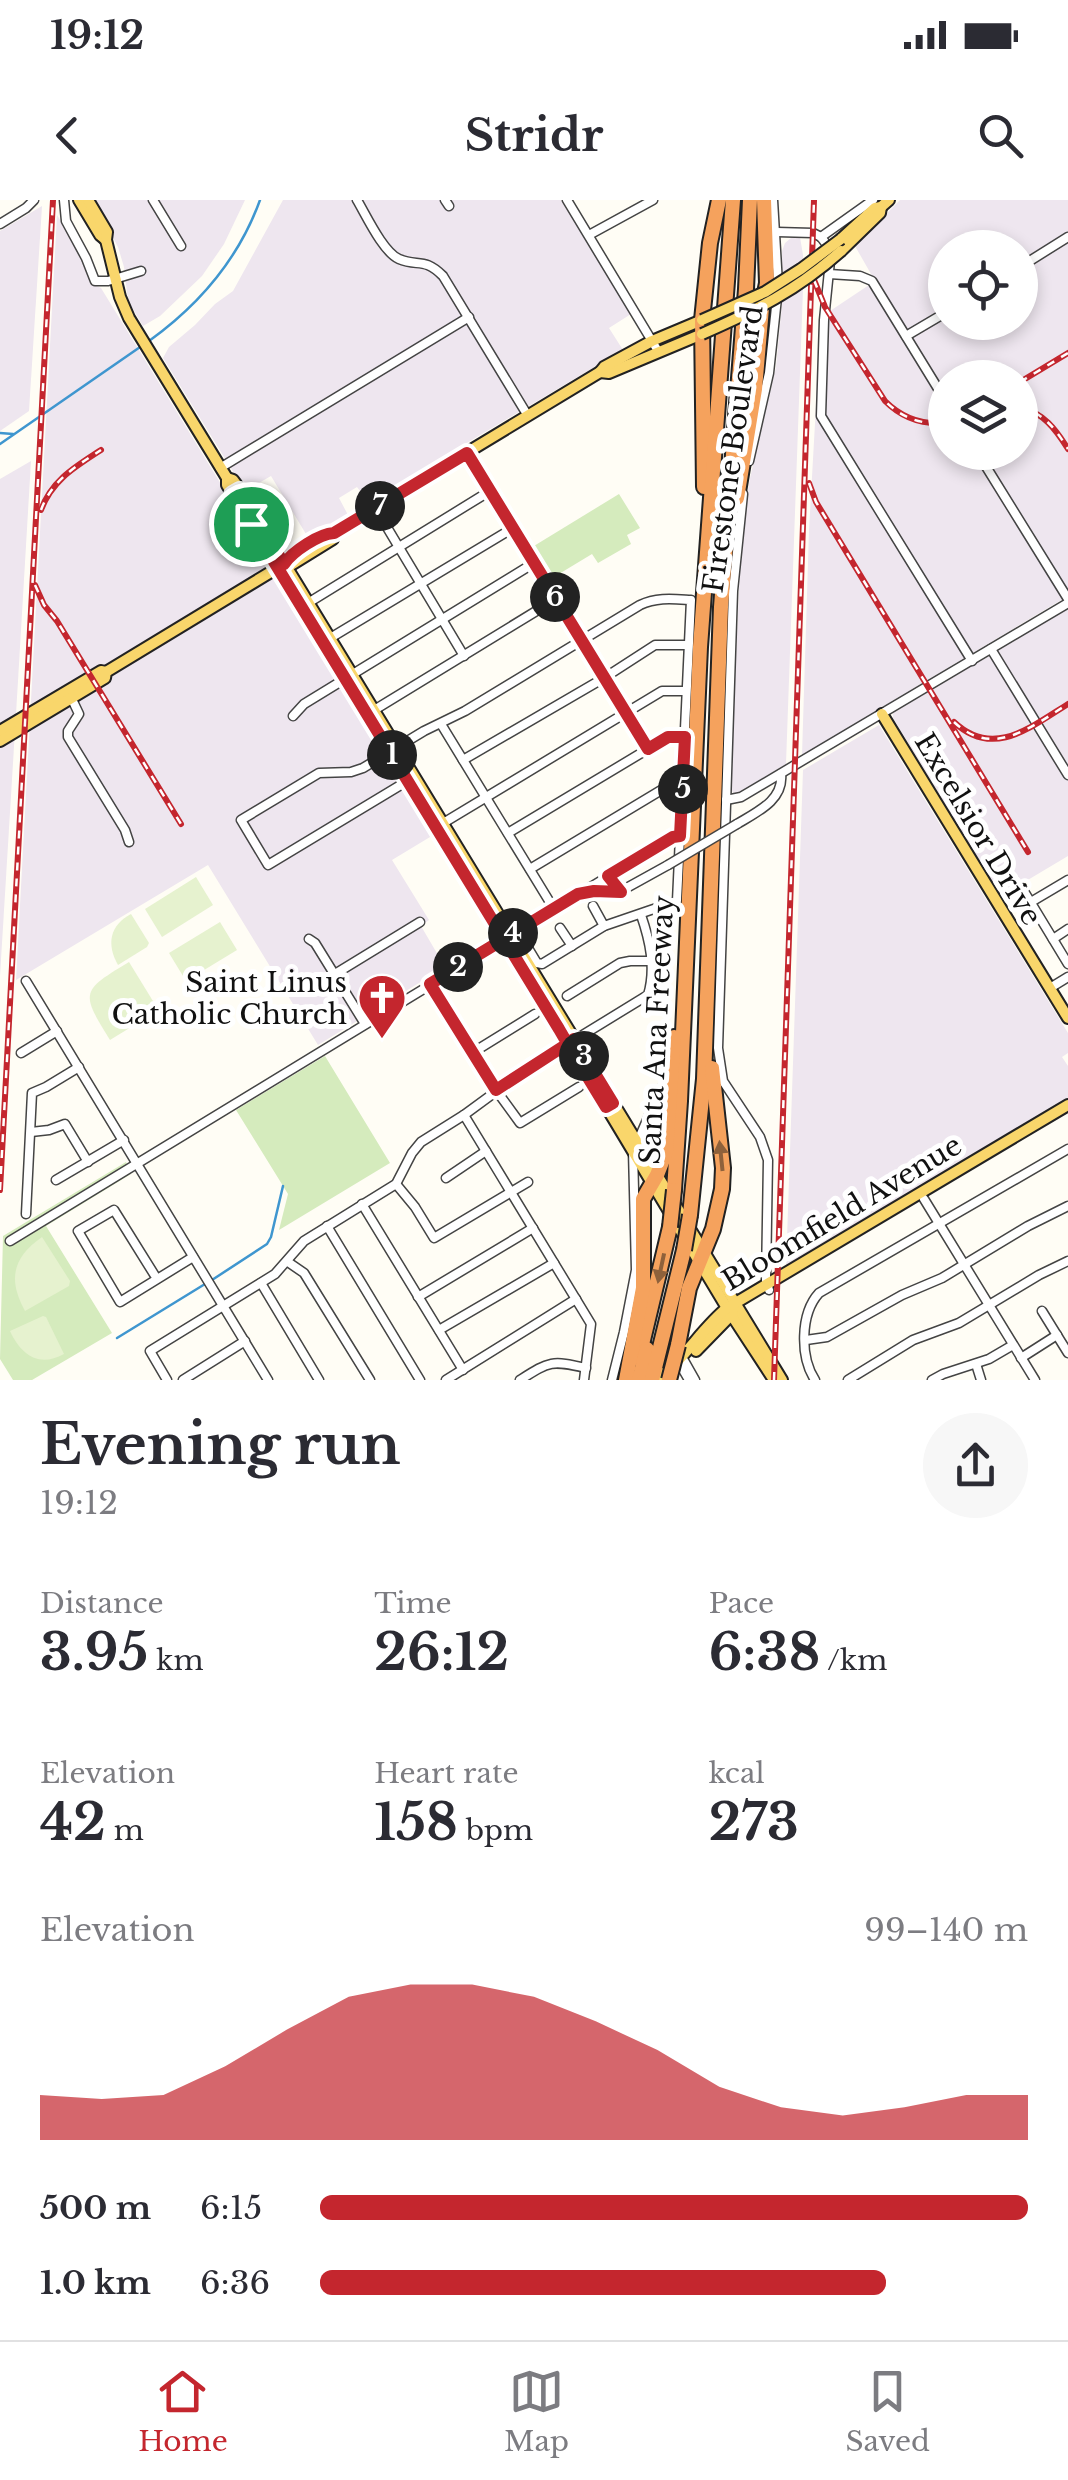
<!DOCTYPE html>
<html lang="en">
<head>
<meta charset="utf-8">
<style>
  :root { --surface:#fff; --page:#f7f7f7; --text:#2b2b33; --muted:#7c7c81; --line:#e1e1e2; --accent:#c4262e }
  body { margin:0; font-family:"Libre Baskerville",serif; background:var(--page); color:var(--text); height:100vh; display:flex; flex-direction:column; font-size:38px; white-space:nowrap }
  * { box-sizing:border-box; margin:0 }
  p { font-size:32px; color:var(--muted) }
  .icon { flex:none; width:55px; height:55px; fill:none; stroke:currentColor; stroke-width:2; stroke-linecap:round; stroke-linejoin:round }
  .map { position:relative; height:1180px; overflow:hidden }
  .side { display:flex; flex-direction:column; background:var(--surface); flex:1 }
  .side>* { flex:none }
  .fabs { position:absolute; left:928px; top:30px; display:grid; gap:20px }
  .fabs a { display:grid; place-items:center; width:110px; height:110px; border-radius:50%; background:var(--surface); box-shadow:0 5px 15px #0003; font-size:50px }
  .pin { position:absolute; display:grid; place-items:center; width:85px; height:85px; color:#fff; margin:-42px; border:5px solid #fff; border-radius:50%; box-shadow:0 2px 10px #0007 }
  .km { position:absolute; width:50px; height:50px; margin:-25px; border-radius:50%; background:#222; color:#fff; font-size:28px; line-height:50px; text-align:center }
  .round { display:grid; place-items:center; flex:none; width:105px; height:105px; border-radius:52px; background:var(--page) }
  .overview { display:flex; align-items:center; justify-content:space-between; height:170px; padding:0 40px }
  h1 { font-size:55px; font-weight:800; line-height:75px }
  .metrics { display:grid; grid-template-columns:repeat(3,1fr); gap:15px; height:170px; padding:10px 40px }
  .metrics div { display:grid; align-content:center }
  .metrics b { font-size:50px; font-weight:800 }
  .metrics small { font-size:28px; font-weight:400 }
  .metrics p { font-size:28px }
  .chart { height:280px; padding:20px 40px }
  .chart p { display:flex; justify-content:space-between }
  .chart svg { width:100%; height:180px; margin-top:10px; fill:var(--accent); opacity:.7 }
  ul { padding:0 40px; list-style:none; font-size:32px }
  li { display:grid; grid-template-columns:160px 120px 1fr; align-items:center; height:75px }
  li i { height:25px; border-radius:12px; background:var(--accent) }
  .status { display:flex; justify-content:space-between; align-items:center; height:70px; padding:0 50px; background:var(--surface); direction:ltr }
  .status svg { height:28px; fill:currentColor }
  header { display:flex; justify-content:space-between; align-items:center; height:130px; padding:0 40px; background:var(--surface); font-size:45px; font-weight:800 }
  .tabs { display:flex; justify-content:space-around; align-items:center; height:140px; border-top:2px solid var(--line); background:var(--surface); font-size:28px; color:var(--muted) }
  .tabs a { display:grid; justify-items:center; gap:5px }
  .tabs .selected { color:var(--accent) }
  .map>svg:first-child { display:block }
</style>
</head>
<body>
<div class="status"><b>19:12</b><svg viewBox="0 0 49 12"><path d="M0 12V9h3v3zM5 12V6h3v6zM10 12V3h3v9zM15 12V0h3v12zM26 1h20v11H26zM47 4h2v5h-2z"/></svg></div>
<header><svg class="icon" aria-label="back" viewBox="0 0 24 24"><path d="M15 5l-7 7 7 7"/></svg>Stridr<svg class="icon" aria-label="search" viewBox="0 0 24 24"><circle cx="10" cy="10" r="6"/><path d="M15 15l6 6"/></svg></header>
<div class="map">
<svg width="1068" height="1180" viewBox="0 0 1068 1180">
  <rect width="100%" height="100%" fill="#fffdf5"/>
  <g fill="#eee6ef" fill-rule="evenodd">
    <path d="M93,0H245L224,44L202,76L160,116L143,126L128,101L124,67L118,47Z"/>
    <path d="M283,0H561L631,114L609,128L623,150L368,302L357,287L339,298L348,315L309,339L271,276L245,291L163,158L169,147L195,125L215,104L233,91Z"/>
    <path d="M900,0H1068V396L802,555L809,330L821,117L875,81L855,46ZM945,48H1020V122H945ZM945,178H1020V252H945Z"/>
    <path d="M42,6L29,211L0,231V31Z"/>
    <path d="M57,15L86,63L93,84L101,88L268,361L267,365L299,412L435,634L392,660L429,720L421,726L445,767L318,845L208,665L16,780Z"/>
    <path d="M800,37L803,55V89L786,564L738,593H733L730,586L742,326L750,278L776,167L782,104V51L785,43L791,38Z"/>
    <path d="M31,261L18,481L0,776V279Z"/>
    <path d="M1068,409V656L1001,696L893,518V513Z"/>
    <path d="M879,525L1068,833V853L1062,857L1068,866V898L786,1068L803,570Z"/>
  </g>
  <g fill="#d5ebbd">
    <path d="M619,294L640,328L627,335L631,344L598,363L592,354L549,380L529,349Z"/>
    <path d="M325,856L390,963L279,1030L288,994L236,910Z"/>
    <path d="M126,962L131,974L46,1026L112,1133L32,1180H13L0,1159L3,1036Z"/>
  </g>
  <g fill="#e6f2cf">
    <path d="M196,677L213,705L162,737L145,709Z"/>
    <path d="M131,714L149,743L147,747L118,765C106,744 110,725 131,714Z"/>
    <path d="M220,722L237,750L186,781L169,753Z"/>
    <path d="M129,762L156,806L154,813L110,840C80,792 81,791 129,762Z"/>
    <path d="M42,1037L70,1081L69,1086L25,1111C8,1080 12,1058 42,1037Z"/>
    <path d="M43,1116L46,1117L64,1154C39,1168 21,1155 10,1131Z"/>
  </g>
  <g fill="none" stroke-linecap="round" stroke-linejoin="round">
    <g stroke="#3f96cf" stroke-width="2.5">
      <path d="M149,141C199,105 239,58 260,0"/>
      <path d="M0,233L13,234"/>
      <path d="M0,244L143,145"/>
      <path d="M212,1080L267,1044L271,1037L283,986"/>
      <path d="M117,1138L205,1084"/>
    </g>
    <g stroke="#444" stroke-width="11">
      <g id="minor">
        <path d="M64,0L66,21L86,58L95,81H108L141,71"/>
        <path d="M153,0L181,46"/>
        <path d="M357,0C366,15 383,52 399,59C418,67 424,57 443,76L528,216"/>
        <path d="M445,0L449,6"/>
        <path d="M567,0L658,151"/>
        <path d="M773,0L778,84"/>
        <path d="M0,24L26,8L34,0"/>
        <path d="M777,32L813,33L821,37"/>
        <path d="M589,35L653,0"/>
        <path d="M821,37L827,45L830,61L824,120L821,216L972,461"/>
        <path d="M821,37L873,0"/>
        <path d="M1020,67L1068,37"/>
        <path d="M829,74L860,76L872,81L945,200"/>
        <path d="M906,136L945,113"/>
        <path d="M977,252L1068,399"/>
        <path d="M467,253L648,549"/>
        <path d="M749,261L769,173L777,98"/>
        <path d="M220,268L469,117"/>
        <path d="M743,294L733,391L718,848L723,881L760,937L768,960L766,1080L769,1090"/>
        <path d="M376,309L464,456"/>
        <path d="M308,403L490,291"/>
        <path d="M327,440L513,328"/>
        <path d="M991,449L1068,575"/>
        <path d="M70,495L79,514L68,531V537L125,630L129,642"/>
        <path d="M371,512L556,399"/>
        <path d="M293,516L304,504L534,363"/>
        <path d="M441,524L554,709"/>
        <path d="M463,560L604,478L655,445H688"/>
        <path d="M409,580L268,665L241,620L319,573L351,572L363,568L424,531L465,511L640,405C657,397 673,399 691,400L677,701L604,726L542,764L537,763L528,748"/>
        <path d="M726,600L741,597L1068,403"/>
        <path d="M737,624C757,612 784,600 781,574"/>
        <path d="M440,625L662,491H686"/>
        <path d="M508,633L668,537H685"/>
        <path d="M530,669L663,589L684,581"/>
        <path d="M1022,688L1068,764"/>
        <path d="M583,693L621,691L668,665"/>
        <path d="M1031,702L1068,680"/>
        <path d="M593,706L604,726"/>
        <path d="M560,728L572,746"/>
        <path d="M309,739L315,743L365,824"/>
        <path d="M1053,739L1068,729"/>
        <path d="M335,774L420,722"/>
        <path d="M26,781L268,1180"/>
        <path d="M430,784L496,890L520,923L579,887"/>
        <path d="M1050,788L1068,777"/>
        <path d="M567,796L620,763L630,761H652"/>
        <path d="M21,853L57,831"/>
        <path d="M472,853L535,814"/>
        <path d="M464,915L591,1124L584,1180"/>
        <path d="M31,932L49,930L65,924L88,962"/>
        <path d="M636,939L640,936L661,888"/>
        <path d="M446,978L486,951"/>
        <path d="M56,980L124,940"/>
        <path d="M396,984L415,1007L434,1038L528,982"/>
        <path d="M924,999L1035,1180"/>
        <path d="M362,1004L463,1170"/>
        <path d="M26,1014L32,893L46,887L79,867"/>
        <path d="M327,1026L420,1180"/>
        <path d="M10,1041L673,637L680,636"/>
        <path d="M288,1062L304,1073L370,1180"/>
        <path d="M157,1079L114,1010L78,1031L120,1102L193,1057"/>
        <path d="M261,1083L319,1180"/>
        <path d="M418,1097L533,1028"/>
        <path d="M1042,1111L1068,1153"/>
        <path d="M439,1130L554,1063"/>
        <path d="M806,1140L827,1137L902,1095L942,1078L1028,1026L1068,1006"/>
        <path d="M682,1157L695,1180"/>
        <path d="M1021,1158L1057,1135"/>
        <path d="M678,1161L689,1180"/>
        <path d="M976,1164L981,1180"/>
        <path d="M167,1180L150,1151L275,1074L304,1041L396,984L412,953L421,942L464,915L524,871L648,795C656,768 650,741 641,715"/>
        <path d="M183,1180L245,1141"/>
        <path d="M446,1180L576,1099"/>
        <path d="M520,1180C550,1161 551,1160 586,1168"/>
        <path d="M612,1180L624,1132L636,1070L633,951"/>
        <path d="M815,1180C800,1157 800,1114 819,1093L1068,949"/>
        <path d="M848,1180L913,1140L959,1123L1039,1075L1068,1061"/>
        <path d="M932,1180L943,1174L989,1159L1013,1145"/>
      </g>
    </g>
    <g stroke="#222" stroke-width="14">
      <g id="major">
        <path d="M79,0L100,35L106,40"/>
        <path d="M88,0L107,32L106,40L120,97L129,118L227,278V285L233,295L613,918L727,1108L774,1180"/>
        <path d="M841,39L875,8L881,7L889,0"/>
        <path d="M841,51L880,13L881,7"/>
        <path d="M600,172L609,173L702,134"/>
        <path d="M227,278L233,280L236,284L782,1180"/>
        <path d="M284,364L291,365L333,339L334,333L600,172L604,167L652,141L702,120"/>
        <path d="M882,514L1068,818"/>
        <path d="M0,531L101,471L106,472"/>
        <path d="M0,541L105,478L106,472L284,364L287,358L328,332L334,333"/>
        <path d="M696,1151L733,1113"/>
        <path d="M655,1180C684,1161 700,1130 727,1108L1068,905"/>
      </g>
    </g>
    <g stroke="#222" stroke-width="18">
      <g id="highway">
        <path d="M704,287L702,120L710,43L719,0"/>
        <path d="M737,298L755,189L762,108L767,83L764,0"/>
        <path d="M674,990L680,901L700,447L733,0"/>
        <path d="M690,1015L704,879L721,407L746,89L750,0"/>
        <path d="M678,1145L689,1088L713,1029L722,989L723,968L712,868"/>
        <path d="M639,1157L670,1027"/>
        <path d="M626,1180L643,1088V999L657,975L666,952L674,837"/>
        <path d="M639,1180L647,1149"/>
        <path d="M652,1180L684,1050"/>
      </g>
    </g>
    <use href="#minor" stroke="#fff" stroke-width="8"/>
    <use href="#major" stroke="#f9d66b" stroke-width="10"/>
    <use href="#highway" stroke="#f5a25d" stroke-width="14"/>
    <g stroke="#c4262e" stroke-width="6">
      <g id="rail">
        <path d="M814,80L825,107L885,201C902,218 921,225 945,223"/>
        <path d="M1020,182L1068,153"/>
        <path d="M1020,206C1044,214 1055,228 1068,249"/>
        <path d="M809,283L816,302L1028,652"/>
        <path d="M41,310C52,280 75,267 101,250"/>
        <path d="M35,385L44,405L57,421L181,624"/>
        <path d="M954,522C993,559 1031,527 1068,504"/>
        <path d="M0,990L53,0"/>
        <path d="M774,1180L814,0"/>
      </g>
    </g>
    <use href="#rail" stroke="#fff" stroke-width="2.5" stroke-dasharray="8" stroke-linecap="butt"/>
    <g stroke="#444" stroke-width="11" stroke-linecap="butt">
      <path id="minor-bridge" d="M668,665L737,624"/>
    </g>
    <g stroke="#222" stroke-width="14" stroke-linecap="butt">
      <g id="major-bridge">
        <path d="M702,120L765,92L801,69L841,39"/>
        <path d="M702,134C757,110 796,91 841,51"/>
      </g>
    </g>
    <g stroke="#222" stroke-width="18" stroke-linecap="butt">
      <g id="highway-bridge">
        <path d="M670,1027L674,990"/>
        <path d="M684,1050L690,1015"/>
        <path d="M669,1180L678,1145"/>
      </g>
    </g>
    <use href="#minor-bridge" stroke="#fff" stroke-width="8"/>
    <use href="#major-bridge" stroke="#f9d66b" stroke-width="10"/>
    <use href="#highway-bridge" stroke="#f5a25d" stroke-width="14"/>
  </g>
  <defs><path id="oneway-solid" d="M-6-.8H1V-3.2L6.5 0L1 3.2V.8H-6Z" transform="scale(2.5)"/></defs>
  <g fill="#8e613b">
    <use href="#oneway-solid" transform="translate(721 956) rotate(-96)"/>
    <use href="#oneway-solid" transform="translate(661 1068) rotate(102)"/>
  </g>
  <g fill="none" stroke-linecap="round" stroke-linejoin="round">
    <g stroke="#fff" stroke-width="20">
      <path id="route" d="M251,324L504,739L430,784L496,890L564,846L574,839L613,903L606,907L570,848L559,829L504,739L578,694L594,691L621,692L608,676L673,637L680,636L685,537H668L648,549L467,253L334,333C319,334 293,351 284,364L240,291L233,295L251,324"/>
    </g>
    <use href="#route" stroke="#c4262e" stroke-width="12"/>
  </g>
  <defs>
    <g id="church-pin" transform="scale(2.5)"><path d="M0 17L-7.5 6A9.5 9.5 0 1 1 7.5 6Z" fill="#c4262e" stroke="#fff"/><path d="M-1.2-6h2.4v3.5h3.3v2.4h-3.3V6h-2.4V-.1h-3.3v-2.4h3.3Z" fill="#fff"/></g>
  </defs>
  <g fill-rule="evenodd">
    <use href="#church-pin" x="382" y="798"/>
  </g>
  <g text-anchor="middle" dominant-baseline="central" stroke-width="10" stroke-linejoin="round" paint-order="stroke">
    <g font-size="28" fill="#111" stroke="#fff">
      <text transform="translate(733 249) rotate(-82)">Firestone Boulevard</text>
      <text transform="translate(978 629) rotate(59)">Excelsior Drive</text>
      <text transform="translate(657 830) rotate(-87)">Santa Ana Freeway</text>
      <text transform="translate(842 1013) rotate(-31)">Bloomfield Avenue</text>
    </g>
    <g font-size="28" fill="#111" stroke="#fff" text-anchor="end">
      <text x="347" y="782">Saint Linus<tspan x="347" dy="32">Catholic Church</tspan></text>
    </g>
  </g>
</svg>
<div class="fabs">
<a><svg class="icon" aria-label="locate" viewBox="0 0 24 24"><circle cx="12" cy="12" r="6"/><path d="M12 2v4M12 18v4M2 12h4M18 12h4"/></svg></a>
<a><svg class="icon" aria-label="layers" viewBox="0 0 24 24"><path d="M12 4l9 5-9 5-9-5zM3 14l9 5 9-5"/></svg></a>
</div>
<div class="pin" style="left:251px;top:324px;background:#1e9e55"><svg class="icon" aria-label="arrive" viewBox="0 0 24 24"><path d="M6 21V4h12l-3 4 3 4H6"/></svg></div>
<b class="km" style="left:392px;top:555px">1</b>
<b class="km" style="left:458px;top:767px">2</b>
<b class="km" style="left:584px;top:856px">3</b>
<b class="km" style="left:513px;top:733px">4</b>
<b class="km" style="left:683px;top:589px">5</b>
<b class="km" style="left:555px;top:397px">6</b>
<b class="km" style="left:380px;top:306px">7</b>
</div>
<section class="side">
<div class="overview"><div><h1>Evening run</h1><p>19:12</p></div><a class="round"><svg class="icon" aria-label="share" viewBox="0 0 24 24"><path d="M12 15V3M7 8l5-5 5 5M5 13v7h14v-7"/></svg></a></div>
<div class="metrics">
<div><p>Distance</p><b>3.95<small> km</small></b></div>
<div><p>Time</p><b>26:12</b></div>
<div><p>Pace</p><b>6:38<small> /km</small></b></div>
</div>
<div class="metrics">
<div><p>Elevation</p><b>42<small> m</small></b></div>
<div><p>Heart rate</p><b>158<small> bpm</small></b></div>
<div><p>kcal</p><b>273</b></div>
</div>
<div class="chart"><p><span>Elevation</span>99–140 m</p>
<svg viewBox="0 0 160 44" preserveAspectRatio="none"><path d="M0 44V33L10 34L20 33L30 26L40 17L50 9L60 6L70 6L80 9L90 15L100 22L110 31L120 36L130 38L140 36L150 33L160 33V44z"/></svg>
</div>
<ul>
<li><b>500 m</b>6:15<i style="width:100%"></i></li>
<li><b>1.0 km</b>6:36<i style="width:80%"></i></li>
</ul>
</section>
<nav class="tabs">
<a class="selected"><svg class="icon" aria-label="home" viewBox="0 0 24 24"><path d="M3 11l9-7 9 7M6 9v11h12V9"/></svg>Home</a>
<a><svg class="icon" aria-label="map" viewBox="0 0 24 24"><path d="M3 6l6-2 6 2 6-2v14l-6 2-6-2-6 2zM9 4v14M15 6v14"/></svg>Map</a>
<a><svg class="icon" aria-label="saved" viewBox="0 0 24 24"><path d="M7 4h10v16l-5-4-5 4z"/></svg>Saved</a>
</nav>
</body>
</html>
